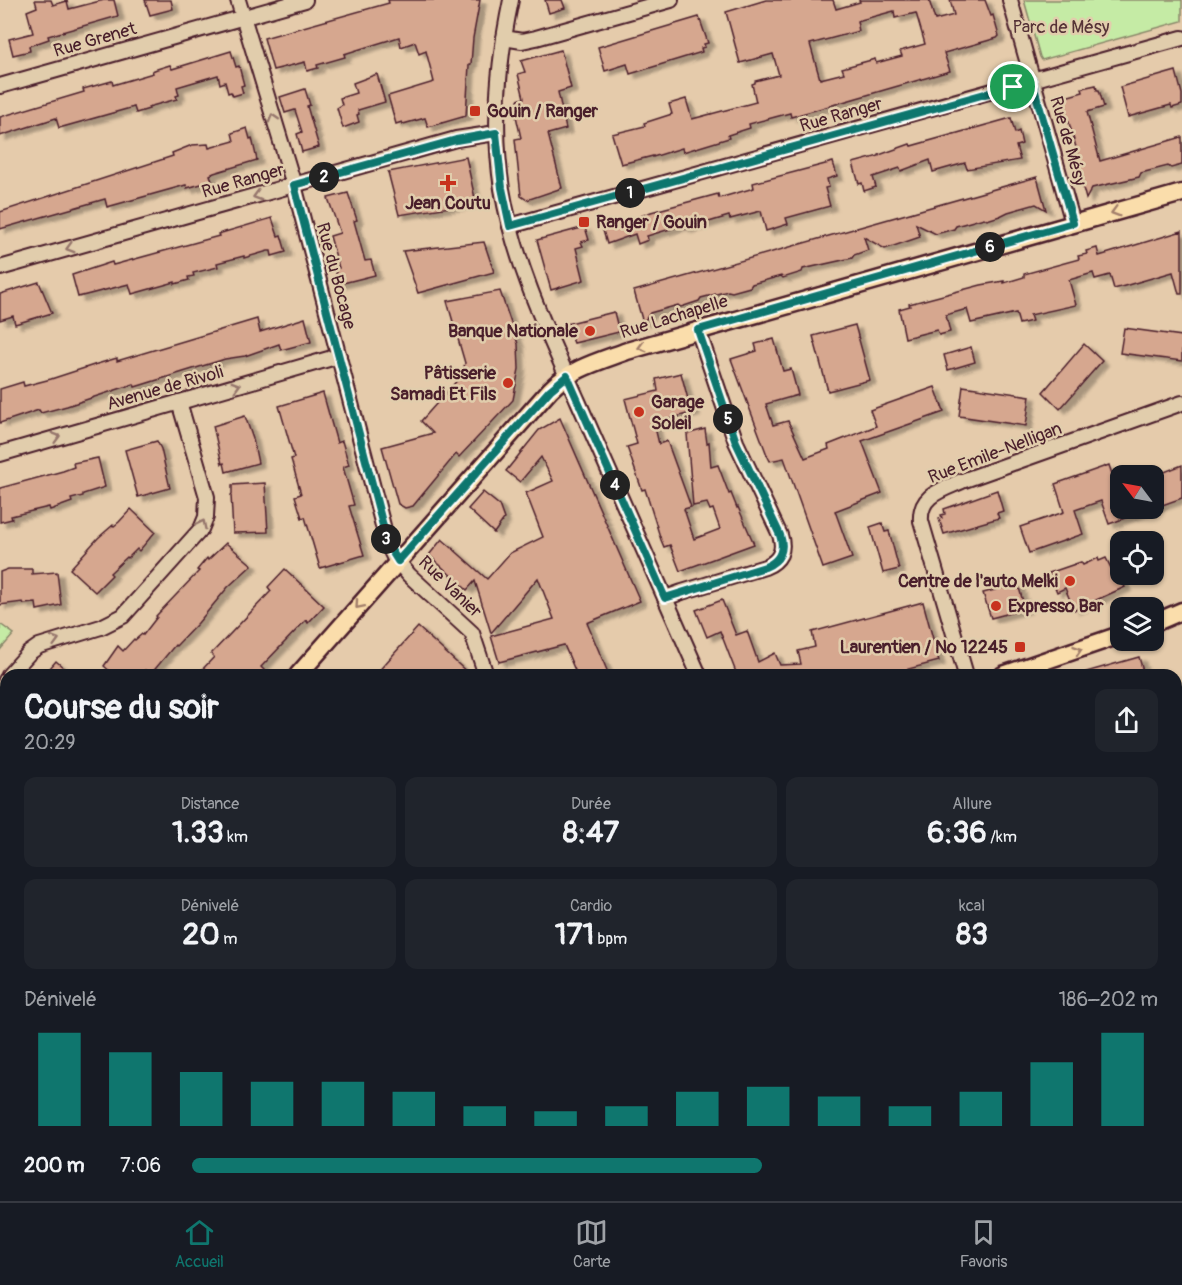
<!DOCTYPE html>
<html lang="fr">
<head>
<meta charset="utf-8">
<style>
  :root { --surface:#171b24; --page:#20242c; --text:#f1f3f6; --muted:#9ea1a6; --line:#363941; --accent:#0f766e }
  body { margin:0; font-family:Pangolin,sans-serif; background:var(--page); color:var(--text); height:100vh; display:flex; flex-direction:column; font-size:22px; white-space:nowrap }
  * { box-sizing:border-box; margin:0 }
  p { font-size:20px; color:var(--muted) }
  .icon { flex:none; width:33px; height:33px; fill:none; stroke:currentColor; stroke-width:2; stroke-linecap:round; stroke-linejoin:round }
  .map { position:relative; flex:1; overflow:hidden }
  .side { position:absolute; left:0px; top:669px; width:1182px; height:532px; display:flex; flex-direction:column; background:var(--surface); border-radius:18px 18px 0 0; box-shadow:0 2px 4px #0004 }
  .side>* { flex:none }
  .needle { width:39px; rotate:302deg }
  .tools { position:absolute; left:1110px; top:465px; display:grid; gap:12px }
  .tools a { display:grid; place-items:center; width:54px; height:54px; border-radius:12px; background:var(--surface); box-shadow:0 2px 4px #0004; font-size:30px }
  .pin { position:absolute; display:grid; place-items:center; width:51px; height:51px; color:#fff; margin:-26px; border:3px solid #fff; border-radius:50%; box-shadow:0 2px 6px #0007 }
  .km { position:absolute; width:30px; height:30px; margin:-15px; border-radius:50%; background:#222; color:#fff; font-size:16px; line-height:30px; text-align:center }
  .round { display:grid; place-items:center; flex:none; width:63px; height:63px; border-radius:12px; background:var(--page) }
  .headline { display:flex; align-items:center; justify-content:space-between; height:102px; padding:0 24px }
  h1 { font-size:33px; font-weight:700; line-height:45px }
  .figures { display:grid; grid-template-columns:repeat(3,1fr); gap:9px; height:102px; padding:6px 24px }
  .figures div { display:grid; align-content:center; border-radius:12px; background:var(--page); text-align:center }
  .figures b { font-size:30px; font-weight:700 }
  .figures small { font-size:16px; font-weight:400 }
  .figures p { font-size:16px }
  .chart { height:168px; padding:12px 24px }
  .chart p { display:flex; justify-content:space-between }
  .chart svg { width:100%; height:108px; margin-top:6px; stroke:var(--accent); stroke-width:6 }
  ul { padding:0 24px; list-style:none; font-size:20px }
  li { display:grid; grid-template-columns:96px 72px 1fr; align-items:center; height:45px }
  li i { height:15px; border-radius:8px; background:var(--accent) }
  .menu { display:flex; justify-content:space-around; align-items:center; height:84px; border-top:2px solid var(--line); background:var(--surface); font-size:16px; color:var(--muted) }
  .menu a { display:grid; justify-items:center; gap:3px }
  .menu .on { color:var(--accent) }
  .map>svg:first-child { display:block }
</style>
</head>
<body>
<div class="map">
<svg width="1182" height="1201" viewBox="0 0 1182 1201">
  <defs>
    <filter id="shadow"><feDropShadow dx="6" dy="4" stdDeviation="1.5" flood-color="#0004"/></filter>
  </defs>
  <rect width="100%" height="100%" fill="#e5cbab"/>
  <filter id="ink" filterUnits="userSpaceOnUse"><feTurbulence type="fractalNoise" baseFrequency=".0167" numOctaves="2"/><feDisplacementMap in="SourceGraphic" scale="12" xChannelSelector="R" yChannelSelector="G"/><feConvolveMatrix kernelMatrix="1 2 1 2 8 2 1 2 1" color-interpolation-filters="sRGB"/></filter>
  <g filter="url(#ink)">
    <g fill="#c5eba5" stroke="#888568" stroke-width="1.5">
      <path d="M1024,0H1182V21L1042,60L1040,57Z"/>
      <path d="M0,624L14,634L0,650Z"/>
      <path d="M0,722L6,728V802L0,804Z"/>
      <path d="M1182,830V1052L1176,1053V831Z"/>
      <path d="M6,1142V1196H146L147,1201H0V1144Z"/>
      <path d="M584,1196H678V1201H582Z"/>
    </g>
    <g fill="#d6a78f" stroke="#4a1f2b" stroke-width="1.5" fill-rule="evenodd" filter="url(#shadow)">
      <path d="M35,0H51L53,5L67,1L69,9L104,0H114L118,16L48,36L49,39L29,46L30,51L13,55L9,39L33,33L27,11L37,7Z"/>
      <path d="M145,0H171L173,9L150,15Z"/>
      <path d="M388,0H480L473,38L471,64L469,65L466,116L428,127L425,118L403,124L402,122L396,124L388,96L434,82L426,51L419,54L415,42L401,47L399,37L344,54L345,57L317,65L318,68L307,71L305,62L273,70L264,38L389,3Z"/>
      <path d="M545,0H562L565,8L549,13Z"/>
      <path d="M766,0H833L836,9L860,2L859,0H929L935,20L954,15L950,0H985L991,16L993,15L999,36L997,38L944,53L950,71L791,117L790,113L749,124L750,128L728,135L729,138L683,152L682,148L653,157V156L621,164L612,134L645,126L644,123L672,114L669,104L686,99L692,119L756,102L752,84L755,83V81L779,75L773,54L740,63L726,12ZM894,11L895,18L916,13L925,44L900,51L902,56L876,63L875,59L842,68L844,73L820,79L810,44L859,31L857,21Z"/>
      <path d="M699,17L708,43L704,44L705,47L701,48L702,52L630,74L627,64L605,71L598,47Z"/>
      <path d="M561,50L571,88L558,92L566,129L548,134L562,188L527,200L521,196L515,139L521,138L516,116L523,113L518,100L524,98L518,74L525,72L521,61Z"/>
      <path d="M231,51L236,67L239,66L244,85L241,86L243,93L233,96L231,92L228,93L225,82L220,84L218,75L177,87L179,95L176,96L177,99L148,107L149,109L136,113L134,107L59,128L56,118L0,136V117L84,92L83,89L112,81L113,85L116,84L153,73L152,71L157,69L170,65L172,69Z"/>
      <path d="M1176,71L1182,94V105L1172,108L1171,105L1128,117L1120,87Z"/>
      <path d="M377,74L385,102L358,110L359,114L357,115L359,122L343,128L337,108L342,105L340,98L356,93L353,83Z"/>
      <path d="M1096,85L1097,90H1099L1104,107L1087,112L1100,161L1182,137V165L1171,168L1168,166L1141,173L1139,177L1092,188L1086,199L1077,166L1081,165L1062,98L1083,92L1082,88Z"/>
      <path d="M305,89L310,105L307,106L319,147L302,152L297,134L302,132L295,110L285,113L280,97Z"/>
      <path d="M1011,118L1015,133L1019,131L1022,144L1016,146L1020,160L967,169L965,163L933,172L930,160L901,171L900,168L873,177L876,187L864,191L862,183L859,184L853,163L879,156V155L910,144L911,146Z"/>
      <path d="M247,128L250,139L252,138L257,160L214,173L210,175L212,181L187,188L186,185L107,207L105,199L0,229V212L173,156L172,153L192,145L208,144L209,148L234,141L232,133Z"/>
      <path d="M466,157L476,203L399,215L388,172Z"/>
      <path d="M833,162L837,176L827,179L829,187L825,188L830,206L786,218L788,224L766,231L761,211L730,219L729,216L685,229L684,226H680L647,236L648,240L638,244L635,234L607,244L602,227L618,222L619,225L651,212L718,194L719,198L754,188L753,183Z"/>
      <path d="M1037,177L1046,210L1036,204L1008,212L1000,216L987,220L984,218L956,226L954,229L936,234L916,224L920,237L885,249L864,237L868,250L854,255L852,258L803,269L802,272L783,278L781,276L752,284L750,287L732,292L728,291L701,298L699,301L681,307L678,305L650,313L643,323L634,291Z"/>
      <path d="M348,193L357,220L354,221L365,261L371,260L375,275L339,284L335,269L339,268L330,236L340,233L328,198Z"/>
      <path d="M272,218L278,236L281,235L286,252L272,256L271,251H268L244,258V256L217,263L218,267L193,273L194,276L188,277L189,280L175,284V282L132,294L129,284L78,297L72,275L112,262L113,265L219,236L218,234Z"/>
      <path d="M585,227L589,240L581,242L583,246L576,248L584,280L551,290L537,240Z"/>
      <path d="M1182,231V294H1179L1173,272L1114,289L1110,275L1095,279L1093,273L1069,280L1076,305L1030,315L1032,321L1019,324L1016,313L971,323L967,309L946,315L950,332L939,335L937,330L905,338L899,309L910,306L909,304L981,285L1004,281V283L1024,277V274L1079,259L1078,256L1087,254L1086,251L1097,248L1099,256Z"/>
      <path d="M484,242L494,272L418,293L403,251Z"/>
      <path d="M39,282L52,313L15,324L13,316L0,320V294Z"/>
      <path d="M500,291L518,344L519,369L513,400L459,457L456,454L413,506L405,508L398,504L382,447L433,433L421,421L462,375L465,363L447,301Z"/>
      <path d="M614,312L619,332L574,343L566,324Z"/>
      <path d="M305,318L311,342L281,350L279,344L245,356L225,359L135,387L134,384L67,406L41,413L39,410L0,423V389L23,382L24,386L51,379L97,364L117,358V361L257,319L260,332Z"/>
      <path d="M855,325L870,380L828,391L813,336Z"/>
      <path d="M1124,328L1182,336V361L1120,353Z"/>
      <path d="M774,339L783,371L791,369L798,395L766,404L773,425L788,421L805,458L829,449L828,445L876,426L870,410L935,387L944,412L862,441L882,493L835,511L852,558L823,568L784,458L770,461L767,455L731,359L757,351L755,344Z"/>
      <path d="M1084,344L1102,361L1060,409L1043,392Z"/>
      <path d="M971,347L975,362L948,370L944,355Z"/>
      <path d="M681,373L689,403H691L694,412L654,423L659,444L667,441L691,507L684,509L694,539L720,529L713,509L710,510L707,503L693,506L687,434L705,429L707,443L709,442L711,467L718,465L729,494L731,493L737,508L738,507L754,544L680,571L670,545L664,547L661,540L645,489L642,490L627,447L637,444L625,399L658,391L656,379Z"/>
      <path d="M963,386L1030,396L1026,426L959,416Z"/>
      <path d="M323,393L337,443L342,441L349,465L343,467L354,505L349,506L364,555L320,568L305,517L302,518L295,496L301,494L291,459L294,458L279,406Z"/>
      <path d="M245,416L253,439L258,463L226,472L224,463L222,464L213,426Z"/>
      <path d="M560,418L640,601L587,623L609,675H577L564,645L499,662L491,636L554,619L538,578L491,633L475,581L467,590L429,555L442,539L487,579L510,553L543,537L526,493L553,481L541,457L520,482L506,471L539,430Z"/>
      <path d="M157,441L161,449L170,488L138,497L125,450Z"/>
      <path d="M98,458L105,487L83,494V496L71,499L72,502L50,510L49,507L11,516L12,519L0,522V488L63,471L74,467L73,463Z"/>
      <path d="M1109,465L1117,489L1120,488V508L1147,510L1109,524L1101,501L1075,510L1083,534L1029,553L1020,527L1064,512L1055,484Z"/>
      <path d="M1182,465V498L1154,508V476Z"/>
      <path d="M265,483L268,532L233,533L231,495L232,494V485Z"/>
      <path d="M997,490L1003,511L997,513L999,518L944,534L939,519L942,518L941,515L945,514L944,509Z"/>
      <path d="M483,492L499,505L504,519L494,533L468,509Z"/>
      <path d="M131,509L155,532L139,551L137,549L128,558L127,557L110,573L112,575L95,592L70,569L98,538L113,525L114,526L119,522Z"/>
      <path d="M882,523L885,532L889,531L899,569L883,573L870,527Z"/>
      <path d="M226,543L252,565L228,587L198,623L176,646L175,645L151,674L145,670L141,675H114L104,666L118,646L123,651L134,639L135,640L142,634L143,635L157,617L156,616L199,571L197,570L207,558L208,560Z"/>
      <path d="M1098,558L1099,561L1106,558L1111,568L1116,566L1125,587L1074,610L1065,588L1057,592L1049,573L1081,562L1083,565Z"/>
      <path d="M8,569H32V574L57,572L61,605L37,610L36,603L24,604L23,602L0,605V572Z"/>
      <path d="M285,569L324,606L308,623L306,620L261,667L269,675H197L214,657L211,654L271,591L268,587Z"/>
      <path d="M1018,584L1025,609L991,618L983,593Z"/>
      <path d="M722,600L736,635L747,631L758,662L775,653L780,665L801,664L798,651L815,647L812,632L923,602L939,661L886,675H737L720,631L707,637L696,610Z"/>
      <path d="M418,627L470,675H375Z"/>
      <path d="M1139,657L1144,675H1086V672Z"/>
      <path d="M56,661L72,675H44Z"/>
    </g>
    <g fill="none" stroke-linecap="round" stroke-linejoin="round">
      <g stroke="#4a1f2b" stroke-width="18">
        <g id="minor">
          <path d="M238,0L294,185L388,545L394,557L409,575L472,633L486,675"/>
          <path d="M511,0C498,62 492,126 502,189C514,262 548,334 578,401C619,493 659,584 699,675"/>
          <path d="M1010,0L1073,223"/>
          <path d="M504,38L522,41L536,38L671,0"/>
          <path d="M0,86L305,0"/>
          <path d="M510,226L1182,38"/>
          <path d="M0,268L456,139L496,133"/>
          <path d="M0,454L339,356"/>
          <path d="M665,598L682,592L765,567C780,561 785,550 780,535L736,442L698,330"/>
          <path d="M9,675L29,653L39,646L101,627L123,616L201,529L206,517L207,497L179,402"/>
          <path d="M966,675L921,521C919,495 942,490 962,481L1182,403"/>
          <path d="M6,680L4,686L6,697"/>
          <path d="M1176,831L1182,830"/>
          <path d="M1176,1053L1182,1052"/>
          <path d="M1084,1196L1086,1201"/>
          <path d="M256,1201L275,1196"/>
          <path d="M717,1201L718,1196"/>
        </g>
      </g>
      <g stroke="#4a1f2b" stroke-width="21">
        <g id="major">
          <path d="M1154,623L1182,611"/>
          <path d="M298,675L550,390C570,369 600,361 627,351L1182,193"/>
          <path d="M1003,675L1120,635"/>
          <path d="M0,951H6"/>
          <path d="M0,993L6,992"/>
        </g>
      </g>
      <use href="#minor" stroke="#e1cdac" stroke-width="14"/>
      <use href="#major" stroke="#faddab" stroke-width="16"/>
    </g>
    <defs><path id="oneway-chevron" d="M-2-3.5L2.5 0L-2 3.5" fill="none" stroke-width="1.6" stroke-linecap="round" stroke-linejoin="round" transform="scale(1.5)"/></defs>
    <g stroke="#96766c">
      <use href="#oneway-chevron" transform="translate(273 118) rotate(-107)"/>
      <use href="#oneway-chevron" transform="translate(257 196) rotate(164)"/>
      <use href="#oneway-chevron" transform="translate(70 248) rotate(164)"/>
      <use href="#oneway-chevron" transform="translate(236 386) rotate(-16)"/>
      <use href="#oneway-chevron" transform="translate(56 437) rotate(-16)"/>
      <use href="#oneway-chevron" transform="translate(202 524) rotate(-64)"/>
      <use href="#oneway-chevron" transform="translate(55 640) rotate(-16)"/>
    </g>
    <g stroke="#a27e6b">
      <use href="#oneway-chevron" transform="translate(1115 212) rotate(164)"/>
      <use href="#oneway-chevron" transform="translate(642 347) rotate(164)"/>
      <use href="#oneway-chevron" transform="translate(359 605) rotate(131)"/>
      <use href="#oneway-chevron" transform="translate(1078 650) rotate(-19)"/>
    </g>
  </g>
  <g fill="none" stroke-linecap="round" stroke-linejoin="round" filter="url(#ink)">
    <g stroke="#fff" stroke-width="12">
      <path id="route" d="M1032,81L1073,223L698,330L736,442L780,535C785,550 780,561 765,567L665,598L567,376L550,390L398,561L388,545L294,185L456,140L496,133L502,188L510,226Z"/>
    </g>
    <use href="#route" stroke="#0f766e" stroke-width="8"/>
  </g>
  <g fill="#c8321e" stroke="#e1cdac" stroke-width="2">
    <rect x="469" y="105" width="12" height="12" rx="3"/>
    <path d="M445 174h6v6h6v6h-6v6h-6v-6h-6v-6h6z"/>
    <rect x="578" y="216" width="12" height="12" rx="3"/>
    <circle cx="590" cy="331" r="6"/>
    <circle cx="508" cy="383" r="6"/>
    <circle cx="639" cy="412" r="6"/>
    <circle cx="1070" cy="581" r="6"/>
    <circle cx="996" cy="606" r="6"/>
    <rect x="1014" y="641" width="12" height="12" rx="3"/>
  </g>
  <g text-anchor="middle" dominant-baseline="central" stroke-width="5" stroke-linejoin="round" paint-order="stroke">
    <g font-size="18" fill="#563337" stroke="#e1cdac">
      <text x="1061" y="27">Parc de Mésy</text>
    </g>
    <g font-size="18" fill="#4a1f2b" stroke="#e1cdac">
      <text transform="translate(95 40) rotate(-16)">Rue Grenet</text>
      <text transform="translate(841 115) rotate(-16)">Rue Ranger</text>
      <text transform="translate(1068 141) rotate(74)">Rue de Mésy</text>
      <text transform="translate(243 181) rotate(-16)">Rue Ranger</text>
      <text transform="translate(336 276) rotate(75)">Rue du Bocage</text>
      <text transform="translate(674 317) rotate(-17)">Rue Lachapelle</text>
      <text transform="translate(165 388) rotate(-16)">Avenue de Rivoli</text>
      <text transform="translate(995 453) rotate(-21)">Rue Emile-Nelligan</text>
      <text transform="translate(450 587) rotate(44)">Rue Vanier</text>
    </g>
    <g font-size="18" font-weight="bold" fill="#4a1f2b" stroke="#e1cdac" text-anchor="start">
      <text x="487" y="111">Gouin / Ranger</text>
      <text x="448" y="203" text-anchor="middle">Jean Coutu</text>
      <text x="596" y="222">Ranger / Gouin</text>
      <text x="578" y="331" text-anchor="end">Banque Nationale</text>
      <text x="496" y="373" text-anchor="end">Pâtisserie<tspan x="496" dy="21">Samadi Et Fils</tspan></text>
      <text x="651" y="402">Garage<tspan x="651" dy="21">Soleil</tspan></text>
      <text x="1058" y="581" text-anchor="end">Centre de l'auto Melki</text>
      <text x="1008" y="606">Expresso Bar</text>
      <text x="1008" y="647" text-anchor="end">Laurentien / No 12245</text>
    </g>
  </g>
</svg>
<div class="tools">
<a><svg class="needle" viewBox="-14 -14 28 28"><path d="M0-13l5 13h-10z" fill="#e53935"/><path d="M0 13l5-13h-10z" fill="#9ea1a6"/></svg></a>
<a><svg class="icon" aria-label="locate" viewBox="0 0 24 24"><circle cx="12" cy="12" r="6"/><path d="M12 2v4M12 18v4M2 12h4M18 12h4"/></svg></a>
<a><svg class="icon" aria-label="layers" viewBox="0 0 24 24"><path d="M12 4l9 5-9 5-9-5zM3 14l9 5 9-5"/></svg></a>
</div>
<div class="pin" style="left:1013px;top:87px;background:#1e9e55"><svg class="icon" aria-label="arrive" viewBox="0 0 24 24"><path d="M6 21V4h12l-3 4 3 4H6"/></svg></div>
<b class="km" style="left:630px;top:193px">1</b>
<b class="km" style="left:324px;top:177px">2</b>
<b class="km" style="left:386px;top:539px">3</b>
<b class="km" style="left:615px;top:485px">4</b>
<b class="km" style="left:728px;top:419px">5</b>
<b class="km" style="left:990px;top:247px">6</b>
<section class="side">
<div class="headline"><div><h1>Course du soir</h1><p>20:29</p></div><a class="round"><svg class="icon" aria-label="share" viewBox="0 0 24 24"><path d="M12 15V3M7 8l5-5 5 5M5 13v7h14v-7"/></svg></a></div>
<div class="figures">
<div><p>Distance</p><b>1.33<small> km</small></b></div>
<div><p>Durée</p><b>8:47</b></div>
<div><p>Allure</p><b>6:36<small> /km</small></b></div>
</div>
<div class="figures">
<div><p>Dénivelé</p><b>20<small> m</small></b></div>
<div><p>Cardio</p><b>171<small> bpm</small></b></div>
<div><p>kcal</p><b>83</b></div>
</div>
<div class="chart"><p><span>Dénivelé</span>186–202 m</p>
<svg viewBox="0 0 160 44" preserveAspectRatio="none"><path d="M5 44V6M15 44V14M25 44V22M35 44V26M45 44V26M55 44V30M65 44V36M75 44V38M85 44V36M95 44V30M105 44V28M115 44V32M125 44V36M135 44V30M145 44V18M155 44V6"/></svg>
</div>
<ul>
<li><b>200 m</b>7:06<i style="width:59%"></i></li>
</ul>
</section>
</div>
<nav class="menu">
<a class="on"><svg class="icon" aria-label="home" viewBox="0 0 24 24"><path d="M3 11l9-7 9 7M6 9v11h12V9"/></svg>Accueil</a>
<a><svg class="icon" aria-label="map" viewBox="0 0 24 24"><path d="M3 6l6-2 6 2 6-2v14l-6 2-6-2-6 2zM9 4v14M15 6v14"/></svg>Carte</a>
<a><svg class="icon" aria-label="saved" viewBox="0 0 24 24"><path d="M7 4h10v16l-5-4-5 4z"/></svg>Favoris</a>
</nav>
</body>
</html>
